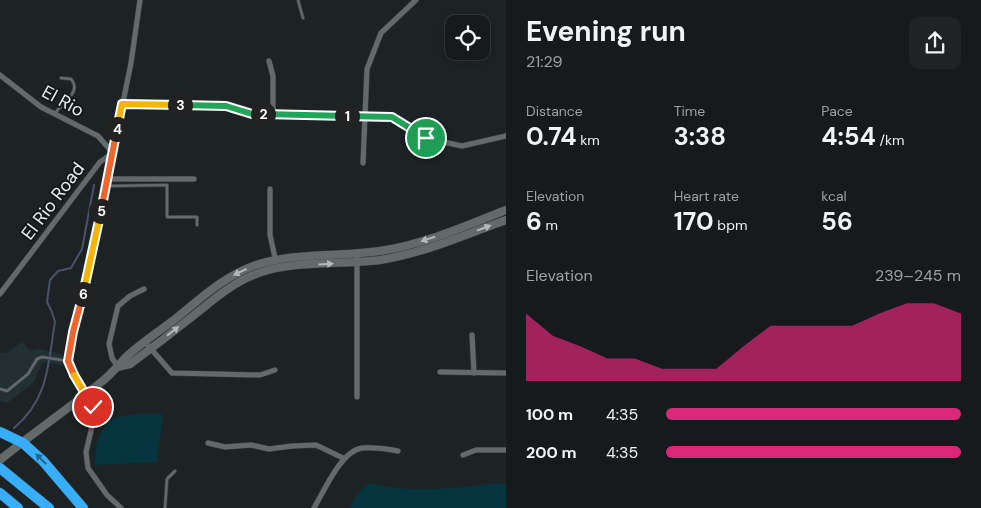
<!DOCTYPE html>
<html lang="en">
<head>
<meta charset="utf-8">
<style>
  :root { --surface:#161a1c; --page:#1f2325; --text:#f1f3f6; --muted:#9ea1a3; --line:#35383b; --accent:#db2777 }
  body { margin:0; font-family:"DM Sans",sans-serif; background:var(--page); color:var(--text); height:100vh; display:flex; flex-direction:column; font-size:19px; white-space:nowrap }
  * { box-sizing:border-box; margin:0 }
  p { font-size:16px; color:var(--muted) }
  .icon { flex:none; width:28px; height:28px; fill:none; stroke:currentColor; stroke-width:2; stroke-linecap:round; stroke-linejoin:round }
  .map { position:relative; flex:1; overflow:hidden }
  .panel { display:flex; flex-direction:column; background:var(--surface); width:475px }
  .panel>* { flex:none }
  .buttons { position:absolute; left:445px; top:15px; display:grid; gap:10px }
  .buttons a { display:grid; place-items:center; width:45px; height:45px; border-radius:10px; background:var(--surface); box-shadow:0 2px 8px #0003,0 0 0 1px var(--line); font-size:25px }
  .pin { position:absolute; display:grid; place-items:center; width:42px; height:42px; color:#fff; margin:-21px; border:2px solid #fff; border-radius:50%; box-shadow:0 1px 5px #0007 }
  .km { position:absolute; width:25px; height:25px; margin:-12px; border-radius:50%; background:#222; color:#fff; font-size:14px; line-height:25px; text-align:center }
  .round { display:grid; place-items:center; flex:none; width:52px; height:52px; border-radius:10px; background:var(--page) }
  .summary { display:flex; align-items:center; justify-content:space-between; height:85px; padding:0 20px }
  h1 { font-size:28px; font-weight:700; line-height:38px }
  .metrics { display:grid; grid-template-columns:repeat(3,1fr); gap:8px; height:85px; padding:5px 20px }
  .metrics div { display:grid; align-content:center }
  .metrics b { font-size:25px; font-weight:700 }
  .metrics small { font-size:14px; font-weight:400 }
  .metrics p { font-size:14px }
  .chart { height:140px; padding:10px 20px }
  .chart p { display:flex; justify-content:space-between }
  .chart svg { width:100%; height:90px; margin-top:5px; fill:var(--accent); opacity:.7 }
  ul { padding:0 20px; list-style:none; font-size:16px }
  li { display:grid; grid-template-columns:80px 60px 1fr; align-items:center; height:38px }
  li i { height:12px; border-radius:6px; background:var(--accent) }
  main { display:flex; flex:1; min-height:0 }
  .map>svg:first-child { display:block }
</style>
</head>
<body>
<main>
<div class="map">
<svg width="506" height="508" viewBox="0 0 506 508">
  <rect width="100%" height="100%" fill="#1d2325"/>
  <path fill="#222f33" d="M22,342L30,351L38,349L63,354L64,366L45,362L42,364L34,382L7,403L0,401V353H6Z"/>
  <g fill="#05343f">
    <path d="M134,414H162V425L157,462L95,465C94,447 99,433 110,419Z"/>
    <path d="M369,483C396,490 424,490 451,488C470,487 487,483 506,484V508H350L356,495Z"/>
  </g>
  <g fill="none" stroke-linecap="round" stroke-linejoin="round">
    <path stroke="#495269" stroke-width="2" d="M14,428C49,399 48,363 55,322L52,312L47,302L50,280L58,271L71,268L82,249L94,185"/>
    <g stroke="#393e40" stroke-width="4">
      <g id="lane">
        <path d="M298,0L303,18"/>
        <path d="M55,114C60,103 83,93 71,79L61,78"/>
        <path d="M107,186L167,185V217H197V225"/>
        <path d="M0,389L7,391L28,374L37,359L42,357L68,361"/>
        <path d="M165,508L167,479L175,471"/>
      </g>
    </g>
    <g stroke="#393e40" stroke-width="6">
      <g id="street">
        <path d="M269,61L273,76V113"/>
        <path d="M0,75L41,107L98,136L113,153L100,162L0,294"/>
        <path d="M122,104L226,106L252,114L392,117L426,138L462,146L506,136"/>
        <path d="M363,163L367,69L381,33L416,0"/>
        <path d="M107,179H194"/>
        <path d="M270,189V235L276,262"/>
        <path d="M357,254V397"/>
        <path d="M472,335L474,373"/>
        <path d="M145,342L172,373L260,375L275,370"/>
        <path d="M118,367L112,358L109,344L118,306L130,296L144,289"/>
        <path d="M440,372L506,373"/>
        <path d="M208,443L225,447L251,445L269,449L292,446L316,445L343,458"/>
        <path d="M463,455L476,450H506"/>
        <path d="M121,508L107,495L88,468L86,452L95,414L93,407L74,374L68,361L73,332L88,274L131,63L140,0"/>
        <path d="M314,508C324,491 341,451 362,448C374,447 387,449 398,451"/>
      </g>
    </g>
    <g stroke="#393e40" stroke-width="9">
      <g id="secondary">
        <path d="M118,367L130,364C152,348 173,332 193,316C213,300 232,283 256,274C291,260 342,265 380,260C424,253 464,235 506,220"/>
        <path d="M0,460C34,432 71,407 105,379C113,372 119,365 126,357C141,343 158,332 174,320C200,299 224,276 256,265C296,252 339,257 380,251C423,245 465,226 506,210"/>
      </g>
    </g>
    <g stroke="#393e40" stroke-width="11">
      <g id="highway">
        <path d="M0,432L23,443L43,461L83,508"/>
        <path d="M0,468L49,508"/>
        <path d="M0,493L18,508"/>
      </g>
    </g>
    <use href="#lane" stroke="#636a6c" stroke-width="2.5"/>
    <use href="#street" stroke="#636a6c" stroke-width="5"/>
    <use href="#secondary" stroke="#636a6c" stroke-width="8"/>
    <use href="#highway" stroke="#36aefb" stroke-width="10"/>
  </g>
  <defs><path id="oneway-solid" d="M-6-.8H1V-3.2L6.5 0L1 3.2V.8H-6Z" transform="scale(1.25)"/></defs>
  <g fill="#b3b9bb">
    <use href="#oneway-solid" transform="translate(484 228) rotate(-21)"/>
    <use href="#oneway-solid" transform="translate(428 239) rotate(163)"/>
    <use href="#oneway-solid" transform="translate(326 264) rotate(-4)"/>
    <use href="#oneway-solid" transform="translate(240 272) rotate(155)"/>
    <use href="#oneway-solid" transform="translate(173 331) rotate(-38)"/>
  </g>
  <use fill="#25648b" href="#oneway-solid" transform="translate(41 459) rotate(-135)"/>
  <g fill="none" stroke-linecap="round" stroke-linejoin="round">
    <g stroke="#fff" stroke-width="10">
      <path id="split-1" d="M347,116L392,117L426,138"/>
    </g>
    <g stroke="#fff" stroke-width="10">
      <path id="split-2" d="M263,114L347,116"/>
    </g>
    <g stroke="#fff" stroke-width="10">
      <path id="split-3" d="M180,105L226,106L252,114H263"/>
    </g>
    <g stroke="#fff" stroke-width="10">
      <path id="split-4" d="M117,129L122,104L180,105"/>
    </g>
    <g stroke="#fff" stroke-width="10">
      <path id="split-5" d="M101,211L117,129"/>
    </g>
    <g stroke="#fff" stroke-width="10">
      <path id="split-6" d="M83,294L101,211"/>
    </g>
    <g stroke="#fff" stroke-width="10">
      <path id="split-7" d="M74,375L68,361L73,332L83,294"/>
    </g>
    <g stroke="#fff" stroke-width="10">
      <path id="split-8" d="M74,375L93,407"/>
    </g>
    <use href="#split-1" stroke="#22a559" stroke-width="6"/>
    <use href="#split-2" stroke="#22a559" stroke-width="6"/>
    <use href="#split-3" stroke="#22a559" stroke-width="6"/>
    <use href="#split-4" stroke="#f5b400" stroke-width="6"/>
    <use href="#split-5" stroke="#f0652b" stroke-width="6"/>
    <use href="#split-6" stroke="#f5b400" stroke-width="6"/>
    <use href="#split-7" stroke="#f0652b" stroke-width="6"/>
    <use href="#split-8" stroke="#f5b400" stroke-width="6"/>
  </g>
  <g text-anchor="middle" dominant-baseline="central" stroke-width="4" stroke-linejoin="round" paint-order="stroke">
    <g font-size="18" fill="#e9edef" stroke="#14191b">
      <text transform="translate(63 101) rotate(29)">El Rio</text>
      <text transform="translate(53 201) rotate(-53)">El Rio Road</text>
    </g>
  </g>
</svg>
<div class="buttons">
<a><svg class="icon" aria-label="locate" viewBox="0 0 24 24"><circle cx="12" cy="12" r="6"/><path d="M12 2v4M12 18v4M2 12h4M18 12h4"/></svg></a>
</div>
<div class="pin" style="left:426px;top:138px;background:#1e9e55"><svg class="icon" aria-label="arrive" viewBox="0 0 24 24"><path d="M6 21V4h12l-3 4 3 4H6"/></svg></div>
<div class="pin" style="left:93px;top:407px;background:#d93025"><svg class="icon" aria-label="check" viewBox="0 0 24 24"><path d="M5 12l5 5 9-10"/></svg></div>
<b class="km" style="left:347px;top:116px">1</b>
<b class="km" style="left:263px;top:114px">2</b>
<b class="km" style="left:180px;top:105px">3</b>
<b class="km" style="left:117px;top:129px">4</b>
<b class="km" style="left:101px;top:211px">5</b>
<b class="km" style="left:83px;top:294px">6</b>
</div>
<section class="panel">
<div class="summary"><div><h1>Evening run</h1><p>21:29</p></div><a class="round"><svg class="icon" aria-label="share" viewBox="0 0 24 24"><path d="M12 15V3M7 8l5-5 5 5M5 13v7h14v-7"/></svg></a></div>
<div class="metrics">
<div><p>Distance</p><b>0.74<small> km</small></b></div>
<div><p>Time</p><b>3:38</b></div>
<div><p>Pace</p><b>4:54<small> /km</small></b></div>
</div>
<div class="metrics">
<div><p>Elevation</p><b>6<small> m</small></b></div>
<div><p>Heart rate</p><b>170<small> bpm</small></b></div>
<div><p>kcal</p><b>56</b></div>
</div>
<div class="chart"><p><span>Elevation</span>239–245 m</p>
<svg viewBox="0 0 160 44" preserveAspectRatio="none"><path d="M0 44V11L10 22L20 27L30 33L40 33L50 38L60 38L70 38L80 27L90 17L100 17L110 17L120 17L130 11L140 6L150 6L160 11V44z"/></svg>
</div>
<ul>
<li><b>100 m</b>4:35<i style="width:100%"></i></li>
<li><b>200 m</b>4:35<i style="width:100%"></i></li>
</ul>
</section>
</main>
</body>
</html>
